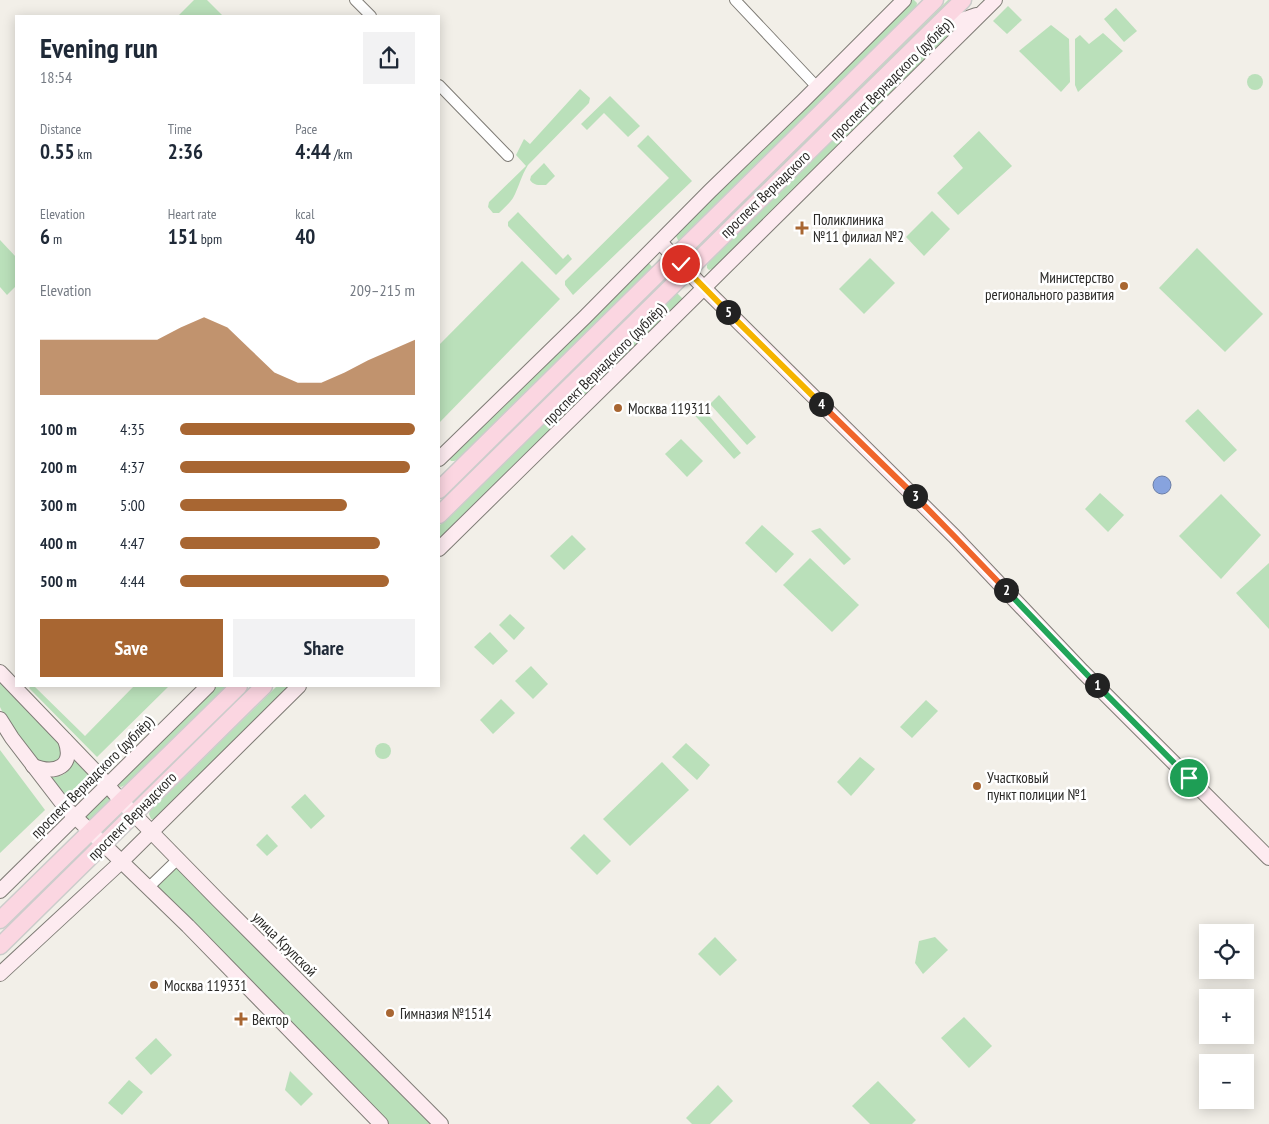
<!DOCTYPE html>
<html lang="en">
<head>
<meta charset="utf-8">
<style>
  :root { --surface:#fff; --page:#f2f2f3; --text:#1f2937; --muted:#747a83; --accent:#a86632 }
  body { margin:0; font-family:"PT Sans Narrow",sans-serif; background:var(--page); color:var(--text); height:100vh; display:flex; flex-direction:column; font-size:19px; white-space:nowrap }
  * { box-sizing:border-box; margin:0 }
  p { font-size:16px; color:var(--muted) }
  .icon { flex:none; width:28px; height:28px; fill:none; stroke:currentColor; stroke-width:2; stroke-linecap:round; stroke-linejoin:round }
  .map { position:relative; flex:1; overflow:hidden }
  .sheet { position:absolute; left:15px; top:15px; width:425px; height:672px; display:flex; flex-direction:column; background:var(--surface); border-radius:0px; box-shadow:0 2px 12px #0003 }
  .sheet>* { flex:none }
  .fabs { position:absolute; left:1199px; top:924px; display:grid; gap:10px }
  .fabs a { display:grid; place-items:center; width:55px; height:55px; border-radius:0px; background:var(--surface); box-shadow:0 2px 12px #0003; font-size:25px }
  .pin { position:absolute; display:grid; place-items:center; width:42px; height:42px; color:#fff; margin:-21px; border:2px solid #fff; border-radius:50%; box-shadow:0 1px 5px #0007 }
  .km { position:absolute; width:25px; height:25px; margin:-12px; border-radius:50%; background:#222; color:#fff; font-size:14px; line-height:25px; text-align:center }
  .round { display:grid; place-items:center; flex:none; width:52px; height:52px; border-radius:0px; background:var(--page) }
  .head { display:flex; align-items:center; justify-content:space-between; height:85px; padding:0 25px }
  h1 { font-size:28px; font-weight:600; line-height:38px }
  .stats { display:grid; grid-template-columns:repeat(3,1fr); gap:8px; height:85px; padding:5px 25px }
  .stats div { display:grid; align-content:center }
  .stats b { font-size:21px; font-weight:600 }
  .stats small { font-size:14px; font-weight:400 }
  .stats p { font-size:14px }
  .chart { height:140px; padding:10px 25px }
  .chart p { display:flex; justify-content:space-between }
  .chart svg { width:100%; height:90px; margin-top:5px; fill:var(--accent); opacity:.7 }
  .action { display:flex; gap:10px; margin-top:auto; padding:10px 25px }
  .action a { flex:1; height:58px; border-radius:0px; background:var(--accent); color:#fff; font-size:20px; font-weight:600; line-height:58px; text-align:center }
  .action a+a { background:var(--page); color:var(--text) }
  ul { padding:0 25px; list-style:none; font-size:16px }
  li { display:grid; grid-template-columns:80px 60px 1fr; align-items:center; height:38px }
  li i { height:12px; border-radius:6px; background:var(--accent) }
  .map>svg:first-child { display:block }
</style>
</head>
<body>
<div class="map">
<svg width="1269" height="1124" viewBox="0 0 1269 1124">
  <rect width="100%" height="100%" fill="#f2efe8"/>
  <g fill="#bae0ba">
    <path d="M194,0H207L223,16H178Z"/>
    <path d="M911,0H914L917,3L916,8L681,241L678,240L676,236L677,232Z"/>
    <path d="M948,0H952L693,257L691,254Z"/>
    <path d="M1008,6L1022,20L1007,34L993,21Z"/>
    <path d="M1116,8L1137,31L1124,42L1104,19Z"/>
    <path d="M1051,25L1069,39L1070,82L1061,92L1019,51Z"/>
    <path d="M942,30L948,37L715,268L709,270L707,268V265L710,261Z"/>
    <path d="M1103,33L1123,51L1078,92L1075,85V39L1080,35L1089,44Z"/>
    <circle cx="1255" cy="82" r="8"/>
    <path d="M580,89L590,98L589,103L528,165C521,176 519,187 513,198C509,204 504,208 499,213H493L488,207L489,202L526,166L516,155L524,139L530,144Z"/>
    <path d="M610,96L640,126L628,137L604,113L587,130L581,124Z"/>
    <path d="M979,131L1012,166L958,215L937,193L963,168L953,156Z"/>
    <path d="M648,135L692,181L573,295L565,285V281L669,178L637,146Z"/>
    <path d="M544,163L555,176L546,185C540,185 534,186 530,180L531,176Z"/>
    <path d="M932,211L950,229L924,256L906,237Z"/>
    <path d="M518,212L563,259L568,254L572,259L556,275L508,226V222Z"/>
    <path d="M0,240L16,257V286L7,295L0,287Z"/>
    <path d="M1197,248L1263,314L1225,352L1159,288Z"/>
    <path d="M870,258L895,283L864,314L839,289Z"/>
    <path d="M522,261L560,299L439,423V345Z"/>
    <path d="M648,262L653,268L457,460L454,461H451L449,458Z"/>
    <path d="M676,292L683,299L439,540V526Z"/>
    <path d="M719,395L756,437L747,445L710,404Z"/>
    <path d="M698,403L741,453L734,459L690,410Z"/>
    <path d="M1198,409L1237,450L1224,462L1185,421Z"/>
    <path d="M681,439L703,461L687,477L665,454Z"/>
    <path d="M1100,493L1124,515L1108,532L1085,509Z"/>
    <path d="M1221,494L1261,535L1221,579L1179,536Z"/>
    <path d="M762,525L794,554L776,573L745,543Z"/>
    <path d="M820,528L851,559L844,565L811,531Z"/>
    <path d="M572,535L586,549L564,570L550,556Z"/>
    <path d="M810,558L859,605L832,632L783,585Z"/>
    <path d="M1269,563V629L1236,593Z"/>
    <path d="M510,614L525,628L514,640L499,625Z"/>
    <path d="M490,632L508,651L493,665L474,647Z"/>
    <path d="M531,666L548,684L533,699L515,681Z"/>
    <path d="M0,681L59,740L63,749L59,763L42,765L27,748L5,717L0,707Z"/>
    <path d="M31,686H34L85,736L134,686H169L97,757L29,688Z"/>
    <path d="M216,686H227L127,784L121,787L119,786V782L122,779Z"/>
    <path d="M277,686H290L158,817L154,819H151L149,814L150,811Z"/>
    <path d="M501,699L515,713L493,734L480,720Z"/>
    <path d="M926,700L938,711L912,738L900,727Z"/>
    <circle cx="383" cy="751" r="8"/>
    <path d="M686,743L710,765L697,780L672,757Z"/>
    <path d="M0,750L45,810L0,853Z"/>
    <path d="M73,757L90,774L66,796L51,777C64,778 73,769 73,757Z"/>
    <path d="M860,757L875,769L851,796L837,782Z"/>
    <path d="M662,762L689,790L630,846L603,819Z"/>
    <path d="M107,794L113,799L90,821L86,820L84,816Z"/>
    <path d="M305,794L325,816L311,829L291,807Z"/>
    <path d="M267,834L278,846L267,856L256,845Z"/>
    <path d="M584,834L611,861L597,875L570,848Z"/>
    <path d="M178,863L436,1124H385L154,888Z"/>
    <path d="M715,937L737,960L720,976L698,954Z"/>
    <path d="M935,937L948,950L923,974L915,963L919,941Z"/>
    <path d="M964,1017L992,1046L969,1068L941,1038Z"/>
    <path d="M156,1038L172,1055L151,1075L135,1058Z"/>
    <path d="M290,1071L313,1094L301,1106L285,1090Z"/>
    <path d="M129,1080L143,1092L122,1115L108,1103Z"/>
    <path d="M878,1081L916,1120L912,1124H870L852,1106Z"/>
    <path d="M718,1085L733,1101L710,1124H692L686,1118Z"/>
  </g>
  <circle fill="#87a3de" stroke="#6b7ea7" cx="1162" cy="485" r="9"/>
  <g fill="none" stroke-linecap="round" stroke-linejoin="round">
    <g stroke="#7f7c76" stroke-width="12">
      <g id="street">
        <path d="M355,0L371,16"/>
        <path d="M735,0L817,87"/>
        <path d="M439,85L508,156"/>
        <path d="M148,888L178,859"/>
      </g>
    </g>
    <g stroke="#7f7c76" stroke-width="16">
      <g id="secondary">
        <path d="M933,30L976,15"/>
        <path d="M660,242L704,288L954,536L1082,671L1269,858"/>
        <path d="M439,459L585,317L710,191L803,101L904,0"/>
        <path d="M439,549L627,364L995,0"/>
        <path d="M0,672L98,774L122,802L217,899L441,1124"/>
        <path d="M0,719L12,738L65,807L188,926L381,1124"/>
        <path d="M33,766C56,775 75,766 65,740"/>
        <path d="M0,891L208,686"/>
        <path d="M0,974L121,862L299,686"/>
      </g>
    </g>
    <g stroke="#cccccb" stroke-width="19">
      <g id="primary">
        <path d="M439,490L935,0"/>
        <path d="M439,515L963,0"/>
        <path d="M0,920L239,686"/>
        <path d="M0,946L264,686"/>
      </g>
    </g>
    <use href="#street" stroke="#fff" stroke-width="10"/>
    <use href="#secondary" stroke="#fdebf0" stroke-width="14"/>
    <use href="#primary" stroke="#fbd6e1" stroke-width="16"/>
  </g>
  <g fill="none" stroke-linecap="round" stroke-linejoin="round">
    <g stroke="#fff" stroke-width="10">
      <path id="split-1" d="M1097,685L1189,778"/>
    </g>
    <g stroke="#fff" stroke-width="10">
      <path id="split-2" d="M1006,590L1097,685"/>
    </g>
    <g stroke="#fff" stroke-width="10">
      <path id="split-3" d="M915,496L954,536L1006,590"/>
    </g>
    <g stroke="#fff" stroke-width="10">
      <path id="split-4" d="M821,404L915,496"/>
    </g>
    <g stroke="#fff" stroke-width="10">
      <path id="split-5" d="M728,312L821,404"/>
    </g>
    <g stroke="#fff" stroke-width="10">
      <path id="split-6" d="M681,264L728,312"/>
    </g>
    <use href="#split-1" stroke="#22a559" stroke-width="6"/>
    <use href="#split-2" stroke="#22a559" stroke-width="6"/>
    <use href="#split-3" stroke="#f0652b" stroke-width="6"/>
    <use href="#split-4" stroke="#f0652b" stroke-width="6"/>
    <use href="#split-5" stroke="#f5b400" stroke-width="6"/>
    <use href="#split-6" stroke="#f5b400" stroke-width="6"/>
  </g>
  <g fill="#a86632" stroke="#fff" stroke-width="2">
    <path d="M799.5 220.5h5v5h5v5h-5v5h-5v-5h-5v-5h5z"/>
    <circle cx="1124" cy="286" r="5"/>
    <circle cx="618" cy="408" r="5"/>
    <circle cx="977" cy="786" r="5"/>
    <circle cx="154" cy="985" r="5"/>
    <circle cx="390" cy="1013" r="5"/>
    <path d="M238.5 1011.5h5v5h5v5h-5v5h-5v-5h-5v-5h5z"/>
  </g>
  <g text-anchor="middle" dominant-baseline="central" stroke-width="5" stroke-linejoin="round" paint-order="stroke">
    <g font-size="15" fill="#2a2927" stroke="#fff">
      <text transform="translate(891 79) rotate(-45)">проспект Вернадского (дублёр)</text>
      <text transform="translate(765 194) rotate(-44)">проспект Вернадского</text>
      <text transform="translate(604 364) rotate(-45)">проспект Вернадского (дублёр)</text>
      <text transform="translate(92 777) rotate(-45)">проспект Вернадского (дублёр)</text>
      <text transform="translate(132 816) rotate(-45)">проспект Вернадского</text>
      <text transform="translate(285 944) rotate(45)">улица Крупской</text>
    </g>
    <g font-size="15" fill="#2a2927" stroke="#fff" text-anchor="start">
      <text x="813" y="219">Поликлиника<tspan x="813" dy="17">№11 филиал №2</tspan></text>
      <text x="1114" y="277" text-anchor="end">Министерство<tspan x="1114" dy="17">регионального развития</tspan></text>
      <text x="628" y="408">Москва 119311</text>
      <text x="987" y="777">Участковый<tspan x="987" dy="17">пункт полиции №1</tspan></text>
      <text x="164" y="985">Москва 119331</text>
      <text x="400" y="1013">Гимназия №1514</text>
      <text x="252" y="1019">Вектор</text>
    </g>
  </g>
</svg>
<div class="fabs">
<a><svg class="icon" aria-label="locate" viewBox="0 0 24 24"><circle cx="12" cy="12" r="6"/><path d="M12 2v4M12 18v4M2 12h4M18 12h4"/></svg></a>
<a>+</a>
<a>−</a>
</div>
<div class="pin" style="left:1189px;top:778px;background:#1e9e55"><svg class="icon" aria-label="arrive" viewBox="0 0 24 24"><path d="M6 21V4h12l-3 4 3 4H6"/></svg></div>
<div class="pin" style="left:681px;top:264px;background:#d93025"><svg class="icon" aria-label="check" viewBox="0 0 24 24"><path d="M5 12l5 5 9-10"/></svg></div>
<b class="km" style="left:1097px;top:685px">1</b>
<b class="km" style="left:1006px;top:590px">2</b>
<b class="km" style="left:915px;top:496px">3</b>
<b class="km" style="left:821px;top:404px">4</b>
<b class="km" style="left:728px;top:312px">5</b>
<section class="sheet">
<div class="head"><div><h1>Evening run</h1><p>18:54</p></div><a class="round"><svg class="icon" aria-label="share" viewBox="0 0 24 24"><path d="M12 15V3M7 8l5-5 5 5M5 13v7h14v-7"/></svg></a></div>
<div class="stats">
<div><p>Distance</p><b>0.55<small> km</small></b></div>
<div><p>Time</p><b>2:36</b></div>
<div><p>Pace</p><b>4:44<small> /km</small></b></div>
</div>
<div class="stats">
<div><p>Elevation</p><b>6<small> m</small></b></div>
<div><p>Heart rate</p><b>151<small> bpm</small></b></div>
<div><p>kcal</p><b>40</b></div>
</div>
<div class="chart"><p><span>Elevation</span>209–215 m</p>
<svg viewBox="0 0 160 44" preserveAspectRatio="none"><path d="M0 44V17L10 17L20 17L30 17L40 17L50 17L60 11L70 6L80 11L90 22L100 33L110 38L120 38L130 33L140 27L150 22L160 17V44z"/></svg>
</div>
<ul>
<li><b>100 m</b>4:35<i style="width:100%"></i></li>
<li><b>200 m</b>4:37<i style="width:98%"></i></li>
<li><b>300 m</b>5:00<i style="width:71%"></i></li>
<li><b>400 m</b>4:47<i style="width:85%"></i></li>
<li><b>500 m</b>4:44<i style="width:89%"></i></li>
</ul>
<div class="action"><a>Save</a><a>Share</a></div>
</section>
</div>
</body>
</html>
